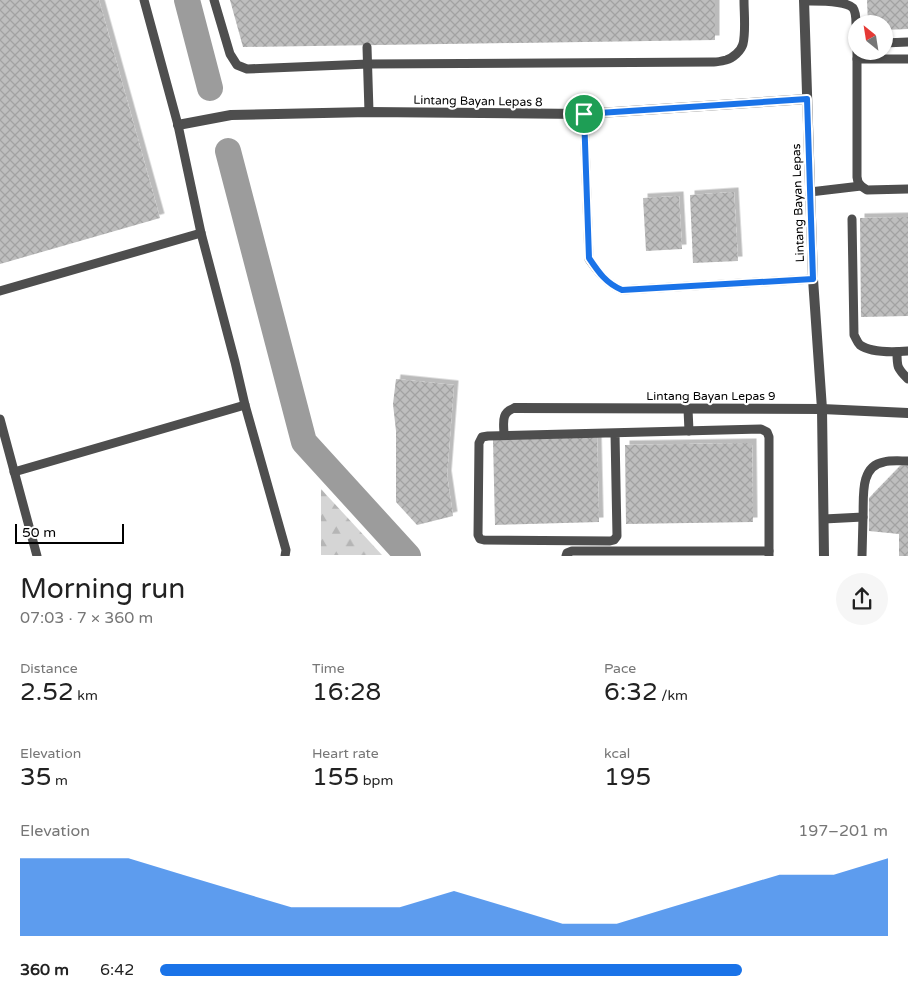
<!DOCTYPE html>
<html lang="en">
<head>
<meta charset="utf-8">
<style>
  :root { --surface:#fff; --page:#f6f6f6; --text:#222; --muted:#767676; --accent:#1a73e8 }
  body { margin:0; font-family:"Varela Round",sans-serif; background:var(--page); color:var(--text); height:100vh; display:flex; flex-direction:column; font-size:19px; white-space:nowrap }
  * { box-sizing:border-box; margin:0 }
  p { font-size:16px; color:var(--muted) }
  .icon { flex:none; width:28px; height:28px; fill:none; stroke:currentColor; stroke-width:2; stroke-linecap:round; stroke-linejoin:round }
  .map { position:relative; height:556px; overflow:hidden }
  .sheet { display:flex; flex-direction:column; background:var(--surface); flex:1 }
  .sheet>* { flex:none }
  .needle { width:32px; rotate:330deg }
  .buttons { position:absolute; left:848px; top:15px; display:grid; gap:10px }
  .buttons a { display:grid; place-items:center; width:45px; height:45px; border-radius:50%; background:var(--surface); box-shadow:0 1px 4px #0004; font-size:25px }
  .scale { position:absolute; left:15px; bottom:12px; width:109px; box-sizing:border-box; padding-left:5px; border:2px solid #000; border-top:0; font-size:14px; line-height:18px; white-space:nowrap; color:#000; -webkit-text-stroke:4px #fff; paint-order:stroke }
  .pin { position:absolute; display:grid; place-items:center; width:42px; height:42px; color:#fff; margin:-21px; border:2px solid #fff; border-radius:50%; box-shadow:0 1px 5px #0007 }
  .round { display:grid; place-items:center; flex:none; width:52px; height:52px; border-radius:26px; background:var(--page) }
  .headline { display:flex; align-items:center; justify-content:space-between; height:85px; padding:0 20px }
  h1 { font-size:28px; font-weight:600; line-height:38px }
  .stats { display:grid; grid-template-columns:repeat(3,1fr); gap:8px; height:85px; padding:5px 20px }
  .stats div { display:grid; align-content:center }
  .stats b { font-size:25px; font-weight:600 }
  .stats small { font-size:14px; font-weight:400 }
  .stats p { font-size:14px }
  .chart { height:140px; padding:10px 20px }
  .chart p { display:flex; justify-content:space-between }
  .chart svg { width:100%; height:90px; margin-top:5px; fill:var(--accent); opacity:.7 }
  ul { padding:0 20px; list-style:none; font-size:16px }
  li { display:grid; grid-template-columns:80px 60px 1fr; align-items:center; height:38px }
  li i { height:12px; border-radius:6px; background:var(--accent) }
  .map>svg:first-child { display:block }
</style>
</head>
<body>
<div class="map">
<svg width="908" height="556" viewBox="0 0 908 556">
  <defs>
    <pattern id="forest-firs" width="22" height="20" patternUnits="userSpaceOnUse" patternTransform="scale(1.25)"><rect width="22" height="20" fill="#d5d5d5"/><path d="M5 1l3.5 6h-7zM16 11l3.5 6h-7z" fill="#b5b5b5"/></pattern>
    <pattern id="building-cross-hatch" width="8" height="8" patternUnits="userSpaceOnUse" patternTransform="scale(1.25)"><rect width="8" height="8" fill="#bebebe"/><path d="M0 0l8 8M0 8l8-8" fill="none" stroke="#a2a2a2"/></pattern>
    <filter id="shadow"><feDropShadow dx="4.5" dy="-4.5" stdDeviation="0" flood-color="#0004"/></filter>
  </defs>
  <rect width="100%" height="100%" fill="#fff"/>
  <path fill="url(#forest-firs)" d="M321,489L382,555H321Z"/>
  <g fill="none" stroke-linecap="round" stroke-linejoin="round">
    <g stroke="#9c9c9c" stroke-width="26">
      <path d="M187,0L210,88"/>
      <path d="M228,151L304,442L408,556"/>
    </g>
  </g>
  <g fill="url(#building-cross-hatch)" filter="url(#shadow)">
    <path d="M0,0H99L160,218L0,264Z"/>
    <path d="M230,0H715V40L243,47Z"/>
    <path d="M867,0H908V29L884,30V24H868Z"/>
    <path d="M734,192L738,261L693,263L690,195Z"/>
    <path d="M679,196L682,249L646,251L643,198Z"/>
    <path d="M908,217V316L861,317L860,218Z"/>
    <path d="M396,379L454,385L447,475L453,516L417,525L396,502V431L393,404Z"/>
    <path d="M597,437L599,522L495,525L493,440Z"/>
    <path d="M752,443L753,522L626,524L625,445Z"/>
    <path d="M900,466H908V556H899V534L869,531V498Z"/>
  </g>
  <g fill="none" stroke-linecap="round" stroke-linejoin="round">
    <g stroke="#4e4e4e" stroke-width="9">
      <path d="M144,0L178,125L201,233L235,362L245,405L286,550L285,556"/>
      <path d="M214,0L230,54L237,65L247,69L368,64L714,62C718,62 722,61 726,60C733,58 741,51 743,44C746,32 744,13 744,0"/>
      <path d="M804,1C816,1 845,0 853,8C856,12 856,19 856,24"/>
      <path d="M884,43L908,42"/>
      <path d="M367,47L369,112"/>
      <path d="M857,51V177L858,182L861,186"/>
      <path d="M857,59H908"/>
      <path d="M584,114L589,259C599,273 606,283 622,290L813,279"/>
      <path d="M810,192L861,186L867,190L908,189"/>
      <path d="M852,219L854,335C856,338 857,342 860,345C871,353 895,352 908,351"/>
      <path d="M0,291L201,233"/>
      <path d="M897,352C897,367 897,368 908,379"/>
      <path d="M688,409L689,431"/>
      <path d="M0,419L37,556"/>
      <path d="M615,433L617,536L614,540L610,541L484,540L480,539L478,535L479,443L482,437L488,436L761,429L767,432L769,437V556"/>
      <path d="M504,435C504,424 500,412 515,408"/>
      <path d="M14,472L245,405"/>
      <path d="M824,519L863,517C864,499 859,466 884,462C891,460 900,461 908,461"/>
      <path d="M566,556L567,553L572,551H769"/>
      <path d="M862,556L863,517"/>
    </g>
    <g stroke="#4e4e4e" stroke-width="10">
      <path d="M804,0L813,279L822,409L824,556"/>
      <path d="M178,125L231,115L369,112L584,114L807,99"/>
      <path d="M515,408L822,409L908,413"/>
    </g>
  </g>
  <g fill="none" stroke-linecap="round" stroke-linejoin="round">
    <g stroke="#fff" stroke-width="10">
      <path id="route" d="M807,99L813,279L622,290C606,283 599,273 589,258L584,114Z"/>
    </g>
    <use href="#route" stroke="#1a73e8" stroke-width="6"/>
  </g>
  <g text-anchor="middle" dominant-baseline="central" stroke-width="4.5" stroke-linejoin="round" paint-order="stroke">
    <g font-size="12" fill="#000" stroke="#fff">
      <text transform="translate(478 101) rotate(1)">Lintang Bayan Lepas 8</text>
      <text transform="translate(798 203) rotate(-92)">Lintang Bayan Lepas</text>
      <text x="711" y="396">Lintang Bayan Lepas 9</text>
    </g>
  </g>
</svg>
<div class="buttons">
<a><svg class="needle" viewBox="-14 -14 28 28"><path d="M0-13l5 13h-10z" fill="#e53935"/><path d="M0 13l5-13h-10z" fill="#767676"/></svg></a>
</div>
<div class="scale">50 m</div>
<div class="pin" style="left:584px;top:114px;background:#1e9e55"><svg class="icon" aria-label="arrive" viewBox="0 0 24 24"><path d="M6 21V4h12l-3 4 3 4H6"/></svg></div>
</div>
<section class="sheet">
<div class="headline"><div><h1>Morning run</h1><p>07:03 · 7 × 360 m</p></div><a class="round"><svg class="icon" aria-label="share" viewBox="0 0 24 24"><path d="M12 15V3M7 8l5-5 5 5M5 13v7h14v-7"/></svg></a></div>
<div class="stats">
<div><p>Distance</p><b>2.52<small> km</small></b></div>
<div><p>Time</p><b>16:28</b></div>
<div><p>Pace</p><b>6:32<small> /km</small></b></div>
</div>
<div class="stats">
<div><p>Elevation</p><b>35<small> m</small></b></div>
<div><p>Heart rate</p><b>155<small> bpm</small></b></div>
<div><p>kcal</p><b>195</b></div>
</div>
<div class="chart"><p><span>Elevation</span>197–201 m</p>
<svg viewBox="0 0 160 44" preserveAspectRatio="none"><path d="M0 44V6L10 6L20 6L30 14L40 22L50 30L60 30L70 30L80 22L90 30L100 38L110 38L120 30L130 22L140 14L150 14L160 6V44z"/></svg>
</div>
<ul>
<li><b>360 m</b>6:42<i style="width:80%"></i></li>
</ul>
</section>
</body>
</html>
